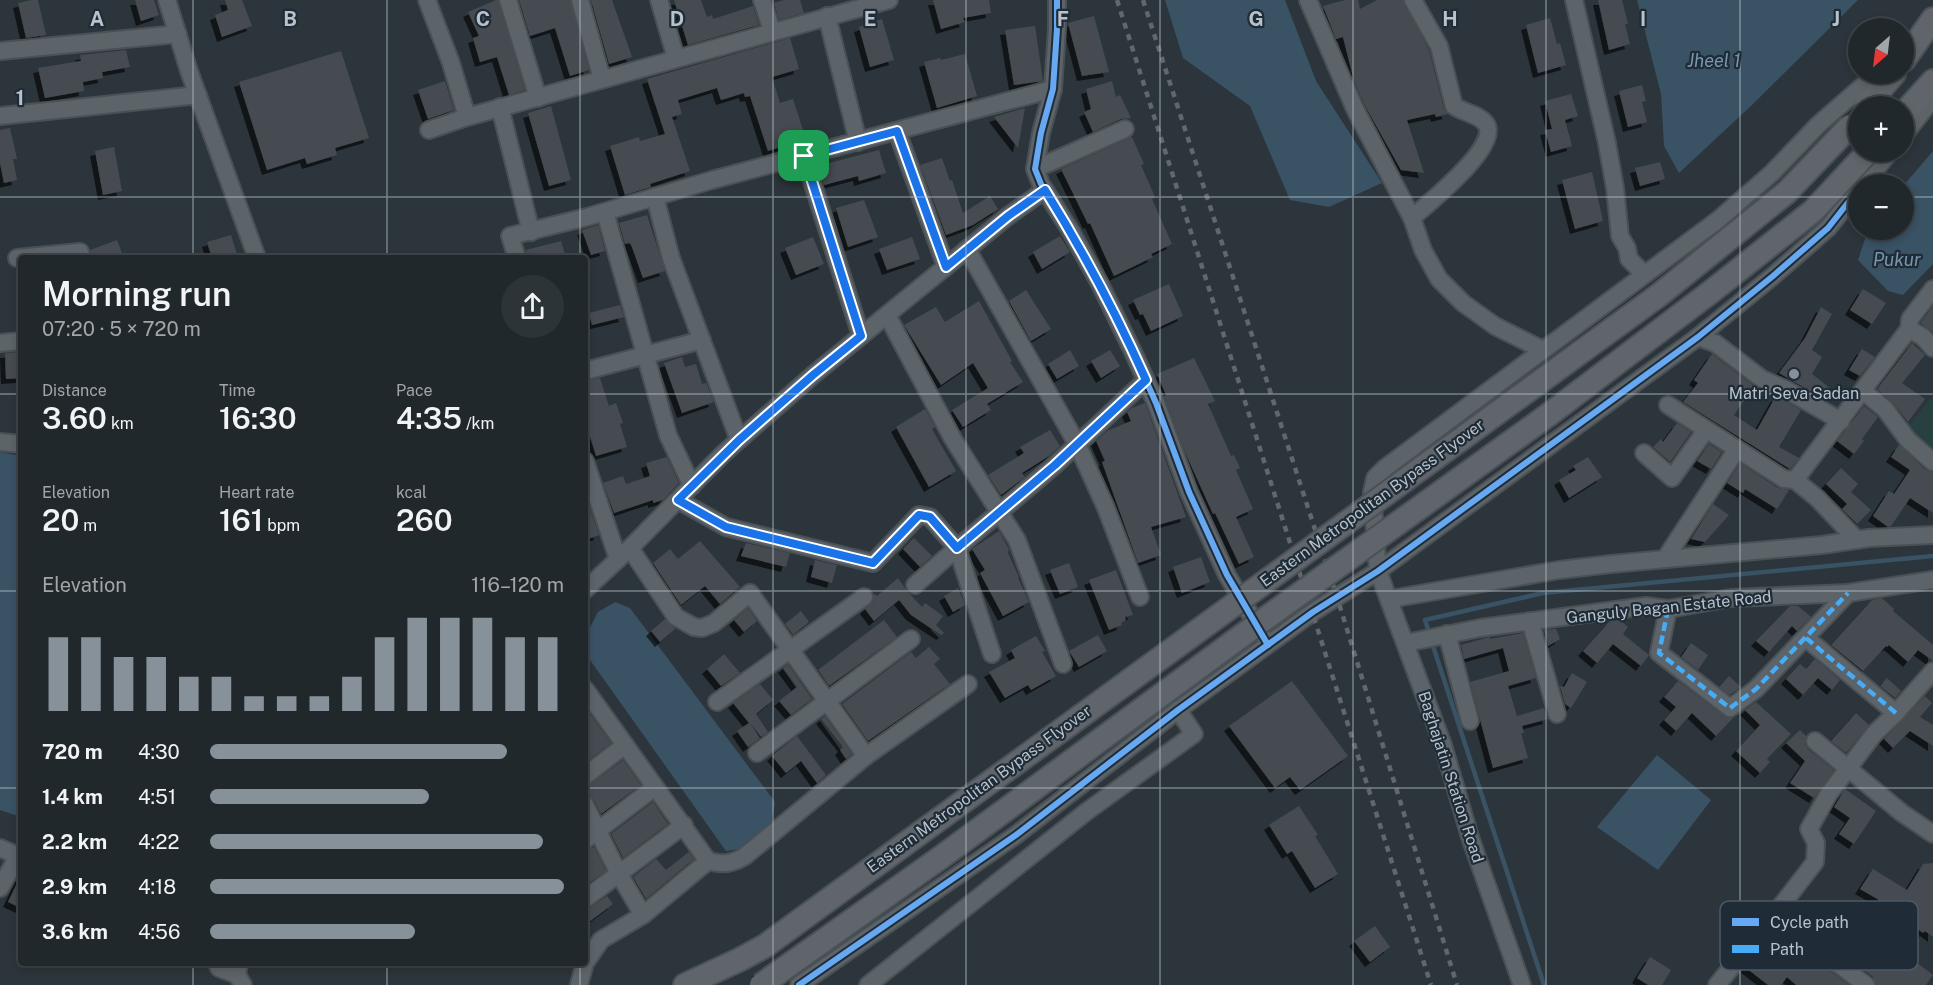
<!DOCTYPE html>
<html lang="en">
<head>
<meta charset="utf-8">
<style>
  :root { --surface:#21282c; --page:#2d3438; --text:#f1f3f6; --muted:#a2a6a9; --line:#3e4448; --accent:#869199 }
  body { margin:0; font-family:"Public Sans",sans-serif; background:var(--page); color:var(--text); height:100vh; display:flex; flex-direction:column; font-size:22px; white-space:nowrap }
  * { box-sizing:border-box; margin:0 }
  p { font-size:20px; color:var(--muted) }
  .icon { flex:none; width:33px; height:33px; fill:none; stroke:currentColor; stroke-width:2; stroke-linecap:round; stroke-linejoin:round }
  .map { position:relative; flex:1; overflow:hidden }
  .sheet { position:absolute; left:18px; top:255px; width:570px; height:711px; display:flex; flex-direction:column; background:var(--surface); border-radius:6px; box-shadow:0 3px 9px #0003,0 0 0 2px var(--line) }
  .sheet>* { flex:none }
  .needle { width:39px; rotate:208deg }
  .fabs { position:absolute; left:1848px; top:18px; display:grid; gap:12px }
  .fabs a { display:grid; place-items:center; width:66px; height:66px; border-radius:50%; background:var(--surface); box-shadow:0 3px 9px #0003,0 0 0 2px var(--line); font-size:30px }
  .pin { position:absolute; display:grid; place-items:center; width:51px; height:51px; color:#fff; margin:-26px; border-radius:12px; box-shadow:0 3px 9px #0006 }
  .round { display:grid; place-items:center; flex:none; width:63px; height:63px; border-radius:32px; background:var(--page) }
  .overview { display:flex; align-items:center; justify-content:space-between; height:102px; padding:0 24px }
  h1 { font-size:33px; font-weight:600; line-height:45px }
  .stats { display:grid; grid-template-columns:repeat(3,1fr); gap:9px; height:102px; padding:6px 24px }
  .stats div { display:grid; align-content:center }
  .stats b { font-size:30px; font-weight:600 }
  .stats small { font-size:16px; font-weight:400 }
  .stats p { font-size:16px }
  .chart { height:168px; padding:12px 24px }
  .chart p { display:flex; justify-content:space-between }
  .chart svg { width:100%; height:108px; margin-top:6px; stroke:var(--accent); stroke-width:6 }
  ul { padding:0 24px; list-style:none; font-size:20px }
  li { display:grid; grid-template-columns:96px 72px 1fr; align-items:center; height:45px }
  li i { height:15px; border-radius:8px; background:var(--accent) }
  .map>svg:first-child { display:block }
</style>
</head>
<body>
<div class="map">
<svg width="1933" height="985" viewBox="0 0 1933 985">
  <defs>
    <filter id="shadow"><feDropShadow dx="-5" dy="5" stdDeviation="0" flood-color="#0009"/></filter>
  </defs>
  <rect width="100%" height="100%" fill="#2c353b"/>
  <path fill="#294040" d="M1933,396V456L1905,430Z"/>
  <g fill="#395264">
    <path d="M1165,0H1285L1316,81L1382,183L1329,207L1290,200L1250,106L1183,58Z"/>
    <path d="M1637,0H1858L1752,105L1679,173L1664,146L1661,94Z"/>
    <path d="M1933,151V264L1903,295L1888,291L1858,260L1868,230H1904V185Z"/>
    <path d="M0,452L21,456V817L0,810Z"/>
    <path d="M615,602L630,608L775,802L771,826L740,849L726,851L590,660L585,637L598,612Z"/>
    <path d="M1657,755L1711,800L1658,870L1597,827Z"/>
  </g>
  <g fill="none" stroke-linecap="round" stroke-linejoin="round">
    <g stroke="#395264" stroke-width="4.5">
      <path d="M1430,635L1425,620L1543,593L1933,556"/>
      <path d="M1432,643L1544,985"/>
    </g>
  </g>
  <g fill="#444c51" filter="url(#shadow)">
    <path d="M32,0H38L46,35L26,38L18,3Z"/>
    <path d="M135,0H154L159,15L141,21Z"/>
    <path d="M225,0H242L252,26L222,37L215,15L228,10Z"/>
    <path d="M496,0H498L525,90L509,95L497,57L480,62L473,38L479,36L468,12Z"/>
    <path d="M519,0H570L589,70L570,76L555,28L530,36Z"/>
    <path d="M591,0H612L632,57L609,64Z"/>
    <path d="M674,0H701L707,17L712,15L713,19L753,6L759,25L688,45Z"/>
    <path d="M784,0H800L804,13L779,20L774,3Z"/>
    <path d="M933,0H989L991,13L963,18L965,22L941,29Z"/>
    <path d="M1345,0H1358L1360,9L1377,0H1403L1429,50L1444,109L1448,114L1436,117L1435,114L1407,120L1424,173L1401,170L1364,104L1354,81L1343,37L1336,39L1323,6Z"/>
    <path d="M1598,0H1622L1628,24H1625L1630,44L1609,50Z"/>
    <path d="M1094,16L1109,72L1082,76L1068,23Z"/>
    <path d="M1550,18L1557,44L1560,43L1566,65L1538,73L1526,25Z"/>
    <path d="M882,19L894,60L870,67L859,27Z"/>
    <path d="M1035,26L1043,81L1014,85L1005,30Z"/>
    <path d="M790,38L799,69L772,77L780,103L793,99L806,139L768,151L750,96L745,97L744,93L721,100L717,88L678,100L682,114L672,117L690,171L650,184L651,187L625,195L610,146L639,137L640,141L665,134L647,79Z"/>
    <path d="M126,50L130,67L102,72L103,78L83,82L84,91L45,98L38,68L81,61L80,55Z"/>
    <path d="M341,51L369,138L335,148L337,155L307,164L305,158L267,170L239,82Z"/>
    <path d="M965,54L977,96L937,108L924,62L940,58L941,60Z"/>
    <path d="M445,81L454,110L428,119L418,90Z"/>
    <path d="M1112,81L1116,97L1120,95L1131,118L1121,119L1093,132L1084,112L1091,109L1086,89Z"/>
    <path d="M1642,85L1646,101L1642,102L1647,122L1628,127L1619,91Z"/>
    <path d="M1571,94L1578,116L1565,120L1572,146L1551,152L1545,130L1552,129L1545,101Z"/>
    <path d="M551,106L571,180L549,186L528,113Z"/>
    <path d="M1025,108L1018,148L994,117Z"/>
    <path d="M10,128L17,159H13L17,180L4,183L0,163V130Z"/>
    <path d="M1132,137L1144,164L1141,165L1155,197L1152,199L1172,244L1151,254L1153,257L1114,276L1090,223L1088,224L1061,169Z"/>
    <path d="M114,147L122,191L103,195L95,151Z"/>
    <path d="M879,150L886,173L859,181L858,176L824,185L818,166Z"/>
    <path d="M942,158L950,181L952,180L963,213L990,196L998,209L973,225L946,235L920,165Z"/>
    <path d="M1660,162L1665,179L1640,186L1635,168Z"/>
    <path d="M1592,172L1603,221L1575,229L1562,180Z"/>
    <path d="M864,200L878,237L848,247L836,208Z"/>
    <path d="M647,215L665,271L643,278L632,247L630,243L625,244L619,223Z"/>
    <path d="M598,225L605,251L591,255L582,230Z"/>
    <path d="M231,235L238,258H212L207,242Z"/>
    <path d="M1060,236L1070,252L1042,269L1033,252Z"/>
    <path d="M813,237L824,264L796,275L785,248Z"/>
    <path d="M912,237L920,259L887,270L879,249Z"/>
    <path d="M117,240L124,258H92L90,250Z"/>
    <path d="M561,241L566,258H527L526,250Z"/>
    <path d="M1169,284L1183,316L1151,331L1143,314L1140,315L1133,300Z"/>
    <path d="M1863,289L1886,303L1872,324L1850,310Z"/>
    <path d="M1026,290L1051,329L1031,341L1009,301Z"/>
    <path d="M979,301L1012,361L1010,362L1023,382L987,404L991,410L963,427L952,410L988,388L973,363L941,385L904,325L936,307L945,322Z"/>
    <path d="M620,305L624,317L592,325L589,313Z"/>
    <path d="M1933,306V332L1920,323Z"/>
    <path d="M1821,307L1832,314L1812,350L1822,357L1812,374L1830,388L1822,398L1779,373L1805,338Z"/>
    <path d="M1912,343L1925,355L1902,383L1925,399L1908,422L1893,403L1877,389Z"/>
    <path d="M1862,349L1875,357L1860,376L1849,370Z"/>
    <path d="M1070,350L1079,366L1057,379L1048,364Z"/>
    <path d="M1110,350L1120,366L1101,378L1091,361Z"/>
    <path d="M21,352V378L6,379L5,353Z"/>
    <path d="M1712,354L1754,386L1734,415L1757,430L1776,396L1801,410L1779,447L1799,458L1790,469L1683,402L1698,383L1694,380Z"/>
    <path d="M682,357L685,367L696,364L702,384L706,383L714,402L682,413L664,363Z"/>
    <path d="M1194,358L1215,401L1208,404L1231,456L1234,455L1240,468L1236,470L1253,509L1236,517L1254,557L1239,564L1215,513L1213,514L1184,450L1164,396L1166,395L1157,374Z"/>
    <path d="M600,378L609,406L616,403L623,423L620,424L627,447L596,456L585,420V381Z"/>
    <path d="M1145,403L1186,517L1151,527L1161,555L1138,563L1102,462L1105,461L1096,441L1107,431L1131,421L1127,412L1132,408Z"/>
    <path d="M1864,406L1878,417L1862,439L1864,441L1854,454L1837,441Z"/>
    <path d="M925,409L935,427L932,429L956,471L929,487L896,427Z"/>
    <path d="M1677,423L1691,432L1670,462L1653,447L1661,439L1663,442Z"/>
    <path d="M1050,430L1060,446L1049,456L1022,473L1025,477L1001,495L988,475L1024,453L1020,447Z"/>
    <path d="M1709,444L1722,452L1711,469L1697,461Z"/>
    <path d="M1899,445L1926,470L1933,472V513L1910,498L1891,526L1888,527L1873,516L1889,491L1894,494L1910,470L1891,457Z"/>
    <path d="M667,457L679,483L663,500L653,503V500L614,513L603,483L623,476L626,484L650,476L646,463Z"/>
    <path d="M1588,457L1602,477L1569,498L1559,480L1576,470L1573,466Z"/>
    <path d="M1740,463L1778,488L1789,490L1777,509L1745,489L1743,493L1727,483Z"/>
    <path d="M1841,468L1858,484L1851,492L1871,510L1857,524L1842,509L1847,504L1826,484Z"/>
    <path d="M585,494L599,535L585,540Z"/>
    <path d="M1713,504L1729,515L1705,542L1691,539Z"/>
    <path d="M999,531L1009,549L1008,553L1019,577L1018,578L1029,602L1003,616L980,573L985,570L972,549Z"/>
    <path d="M914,538L932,556L920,567L903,549Z"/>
    <path d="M700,541L740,587L720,604L705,586L681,605L653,563L670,549L678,559Z"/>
    <path d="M746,543L790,553L786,567L741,556Z"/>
    <path d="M1201,557L1210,582L1182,593L1173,567Z"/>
    <path d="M815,560L837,565L832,583L811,577Z"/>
    <path d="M1069,563L1078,587L1060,594L1050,570Z"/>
    <path d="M1116,570L1133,615L1125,617L1126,620L1121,623L1122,625L1109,630L1089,580Z"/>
    <path d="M898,578L907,591L922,607L925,603L943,616L936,625L944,633L941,635L911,615L899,600L874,621L865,609L873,602L874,594L877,596Z"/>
    <path d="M958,588L965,605L953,612L944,596Z"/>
    <path d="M1882,598L1894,609L1893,611L1933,645V661L1918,650L1908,662L1889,645L1887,647L1886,646L1863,671L1831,645L1872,600Z"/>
    <path d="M1790,606H1798L1811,617L1797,631L1792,626L1769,652L1756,641Z"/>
    <path d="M748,608L757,621L744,632L734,620Z"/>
    <path d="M801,611L809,622L793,635L785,624Z"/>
    <path d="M665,619L675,629L660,642L651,631Z"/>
    <path d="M884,620L897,637L829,686L818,670Z"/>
    <path d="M1620,620L1628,627L1623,634L1649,655L1641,666L1613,644L1597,663L1583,651L1610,621Z"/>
    <path d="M1556,629L1560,639L1548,646L1544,630Z"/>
    <path d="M1523,633L1536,678L1508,686L1517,716L1544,708L1548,719L1522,726L1524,733H1521L1528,758L1493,768L1470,682L1509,671L1503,648L1464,659L1461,645L1486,638L1490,637V639Z"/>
    <path d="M1098,635L1107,651L1079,667L1069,651Z"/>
    <path d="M1036,636L1045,651L1042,652L1056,676L1031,690L1028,685L1005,698L989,672L1015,658L1011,650Z"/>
    <path d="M1691,643L1708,655L1698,670L1681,657Z"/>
    <path d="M929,647L940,659L934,664L950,684L868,741L842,704L911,652L916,658Z"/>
    <path d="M724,654L740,673L721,686L707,669Z"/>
    <path d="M1815,659L1840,680L1832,690L1818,678L1803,695L1786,679L1800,664L1806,669Z"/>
    <path d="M788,664L812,699L791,715L779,701L797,687L783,668Z"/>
    <path d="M1572,673L1587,682L1571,708L1565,704L1560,686L1564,687Z"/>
    <path d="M1729,676L1741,687L1730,695L1719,687Z"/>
    <path d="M1887,678L1901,691L1895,698L1880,686Z"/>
    <path d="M1292,681L1348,756L1300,790L1290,777L1275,788L1229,726Z"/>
    <path d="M1678,681L1724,716L1729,718L1734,717L1716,736L1692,713L1676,731L1664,720L1676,707L1664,697Z"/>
    <path d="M760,684L773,700L756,714L768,732L761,737L750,723L760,738L748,747L737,731L749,723L733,703Z"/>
    <path d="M1925,696L1932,703L1920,717L1933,725V746L1910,731L1893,748L1884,739Z"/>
    <path d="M1756,702L1791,734L1767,759L1770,762L1760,773L1736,751L1760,725L1745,710Z"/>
    <path d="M585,707L611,743L585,763Z"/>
    <path d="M1856,713L1869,725L1846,753L1831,741Z"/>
    <path d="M825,716L852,754L846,759L840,750L843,747L821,719Z"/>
    <path d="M1800,730L1806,736L1805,744L1808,749L1834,770L1814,798L1790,783L1805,761L1786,743Z"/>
    <path d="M797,736L826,775L817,783L801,761L786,773L772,756Z"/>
    <path d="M623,760L641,785L601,814L594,800L585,795V786L591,784Z"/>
    <path d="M1845,789L1876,811L1854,844L1839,834L1850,818L1834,807Z"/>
    <path d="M653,802L668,824L623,858L611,834Z"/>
    <path d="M1299,806L1318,835L1315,836L1338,874L1315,888L1292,851L1287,854L1269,825Z"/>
    <path d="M594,847L606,871L586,885L585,850Z"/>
    <path d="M689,852L694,859L646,899L633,877L656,859L666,870Z"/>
    <path d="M1933,863V937L1925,931L1923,933L1907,921L1887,948L1914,964L1916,962L1933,975L1926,985H1876L1873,977L1853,962L1889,911L1876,904L1879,900L1860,889L1873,869L1907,890L1923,864Z"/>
    <path d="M21,875V908L8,902Z"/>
    <path d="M607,896L613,904L585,925V909L591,907Z"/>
    <path d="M1375,926L1390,947L1370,962L1354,941Z"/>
    <path d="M1776,930L1849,985H1796L1787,977L1781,985H1768L1745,967Z"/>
    <path d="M1650,957L1671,970L1662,985H1648L1637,978Z"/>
  </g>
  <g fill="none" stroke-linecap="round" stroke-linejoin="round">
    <g stroke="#4a5155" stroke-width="20">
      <g id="minor">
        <path d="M167,0L189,71L257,258"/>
        <path d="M427,0L451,63L467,117"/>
        <path d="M508,0L538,98"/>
        <path d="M580,0L602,79"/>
        <path d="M659,0L676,58"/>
        <path d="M762,0L772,31"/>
        <path d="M1057,0V29L1053,89L1041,133L1035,169L1041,184L1070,230L1100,284L1135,356L1156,403L1189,492L1227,575L1262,634"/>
        <path d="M1308,0L1355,109L1412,218L1423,250L1439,279L1463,303L1495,326L1543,350"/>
        <path d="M1574,0L1607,143L1615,188L1620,236L1627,248L1629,259L1644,274"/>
        <path d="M827,16L858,142"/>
        <path d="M0,51L178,34"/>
        <path d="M500,107L531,232"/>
        <path d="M0,116L198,95"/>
        <path d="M429,130L467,117L889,0"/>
        <path d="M897,131L946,267"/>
        <path d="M1904,135L1930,102L1929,86"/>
        <path d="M804,156L861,336"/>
        <path d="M1035,169L1125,129"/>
        <path d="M1863,184L1890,152"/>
        <path d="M655,197L671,258L739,440"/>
        <path d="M605,212L668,435L692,486"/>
        <path d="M1412,218C1427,204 1501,146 1486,124C1479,114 1464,113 1454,106L1439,46L1413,0"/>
        <path d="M967,249L1077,444L1106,508L1140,597"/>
        <path d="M17,258L80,252L82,258"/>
        <path d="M517,258L510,236L587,217L712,180L1053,89"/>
        <path d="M887,315L953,439L1017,540L1063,664"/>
        <path d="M1909,329L1923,337L1933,348"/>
        <path d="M1698,337L1715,343L1762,379L1785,389L1841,421"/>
        <path d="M0,343L21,341"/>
        <path d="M585,371L702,340"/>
        <path d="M1863,391L1885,409L1908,440L1933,462"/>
        <path d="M1668,405L1784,479L1795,480L1909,329L1910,319L1933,289"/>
        <path d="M0,442L21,444"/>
        <path d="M1644,453L1672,478L1706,430"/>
        <path d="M585,461L618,559"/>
        <path d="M1795,480L1817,498L1857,540"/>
        <path d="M678,500L726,527L873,563L919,515L930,517L957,548L915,585"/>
        <path d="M630,548L676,617L694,627L702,628L714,623L750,593L866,756"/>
        <path d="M1665,559L1737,449"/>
        <path d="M585,590L630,548L723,454L813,375L1008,216L1045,190"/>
        <path d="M1390,599L1559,570L1611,564L1822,545L1869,538L1933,535"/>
        <path d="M1668,609L1659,653L1730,708L1756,689L1848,593"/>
        <path d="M1530,621L1557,714"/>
        <path d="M1447,634L1470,721"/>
        <path d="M1806,638L1896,713"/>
        <path d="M1406,643L1480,628L1646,606L1668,609L1731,598L1848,593L1933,580"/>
        <path d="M992,654L957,548L1055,465L1146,380"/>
        <path d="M717,702L864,597"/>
        <path d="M1815,741L1902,813L1933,834"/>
        <path d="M757,753L911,639"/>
        <path d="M585,776L625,745"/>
        <path d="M585,805L619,874L643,915"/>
        <path d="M585,840L655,787"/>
        <path d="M0,848L21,857"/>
        <path d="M708,861C723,865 732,864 745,856L866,756L968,684"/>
        <path d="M0,888L18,856"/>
        <path d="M585,899L684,825"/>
        <path d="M1774,915L1866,985"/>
        <path d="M217,963L219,968L237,975"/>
        <path d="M239,963L237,975L243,985"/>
        <path d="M579,985L585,963L601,940L643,915L708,861L585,689"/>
        <path d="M799,985L1016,835L1178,710L1313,612L1378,571L1698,337L1773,276L1828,228L1858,190"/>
        <path d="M868,985L1086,812L1194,734L1178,710"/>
        <path d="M1522,985L1470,837L1443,745L1378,571L1372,492L1375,478L1385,468L1718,220L1772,173L1819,124L1866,83L1892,75"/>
        <path d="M1717,985L1774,915L1815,862L1816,843L1809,829L1828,795L1874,734L1896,713L1933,671"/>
      </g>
    </g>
    <g stroke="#4a5258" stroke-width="26">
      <g id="major">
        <path d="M1904,60L1933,19"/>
        <path d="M1866,106L1894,74"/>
        <path d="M1904,113L1933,81"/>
        <path d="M685,985L741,959"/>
      </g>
    </g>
    <use href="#minor" stroke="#5c6369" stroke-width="16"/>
    <use href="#major" stroke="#5f656a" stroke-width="22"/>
    <g stroke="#61676c" stroke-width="4.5" stroke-dasharray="6 6" stroke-linecap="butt">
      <path d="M1117,0L1431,985"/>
      <path d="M1143,0L1337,597L1457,985"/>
    </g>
    <g stroke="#4a5258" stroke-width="26" stroke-linecap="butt">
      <g id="major-bridge">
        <path d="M741,959L765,946L1659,295L1787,192L1850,126"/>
        <path d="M761,985L940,858L1255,626L1551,413L1712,291L1813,211L1868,152"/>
      </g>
    </g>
    <use href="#major-bridge" stroke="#5f656a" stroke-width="22"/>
    <g stroke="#46acf6" stroke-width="4.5" stroke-dasharray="9 4.5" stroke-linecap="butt">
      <path d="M1668,609L1659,653L1730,708L1756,689L1848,593"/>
      <path d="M1806,638L1896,713"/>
    </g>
    <g stroke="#1f2c37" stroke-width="10">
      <g id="cycleway">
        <path d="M1057,0V29L1053,89L1041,133L1035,169L1041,184L1070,230L1100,284L1135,356L1156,403L1189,492L1227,575L1268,645"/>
        <path d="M799,985L1016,835L1178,710L1313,612L1378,571L1698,337L1773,276L1828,228L1858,190"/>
      </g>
    </g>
    <use href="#cycleway" stroke="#66a8f1" stroke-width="6"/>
  </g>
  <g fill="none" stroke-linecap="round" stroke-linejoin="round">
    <g stroke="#fff" stroke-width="12">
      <path id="route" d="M897,131L946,267L1008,216L1045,190C1083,251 1117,315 1146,380L1055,465L957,548L930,517L919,515L873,563L726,527L678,500L739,440L813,375L861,336L804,156Z"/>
    </g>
    <use href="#route" stroke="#1a73e8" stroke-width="8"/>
  </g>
  <path fill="none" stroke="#b7c2cb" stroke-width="1.5" stroke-opacity="0.55" d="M193,0V258M387,0V258M580,0V258M773,0V985M966,0V985M1160,0V985M1353,0V985M1546,0V985M1740,0V985M0,197H1858M1904,197H1933M0,394H21M585,394H1933M0,591H21M585,591H1933M0,788H21M585,788H1933M193,963V985M387,963V985M580,963V985"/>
  <circle fill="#869199" stroke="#1f2c37" stroke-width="2" cx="1794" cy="374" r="6"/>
  <g text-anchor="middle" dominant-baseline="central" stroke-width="4.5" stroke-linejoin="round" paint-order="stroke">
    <g font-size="16" fill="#b7c2cb" stroke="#1f2c37">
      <text x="1794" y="393">Matri Seva Sadan</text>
    </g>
    <g font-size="16" fill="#b7c2cb" stroke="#1f2c37">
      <text transform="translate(1372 503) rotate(-36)">Eastern Metropolitan Bypass Flyover</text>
      <text transform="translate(1669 607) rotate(-6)">Ganguly Bagan Estate Road</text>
      <text transform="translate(1451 777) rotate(72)">Baghajatin Station Road</text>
      <text transform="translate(979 789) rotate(-36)">Eastern Metropolitan Bypass Flyover</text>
    </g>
    <g font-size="18" font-style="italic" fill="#7897ae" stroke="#1f2c37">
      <text x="1714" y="60">Jheel 1</text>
      <text x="1897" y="259">Pukur</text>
    </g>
  </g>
  <rect x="1720" y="901" width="198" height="69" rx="9" fill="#1f2c37" stroke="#4d5963" stroke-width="1.5"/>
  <rect x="1732" y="918" width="27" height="8" fill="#66a8f1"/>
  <rect x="1732" y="945" width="27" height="8" fill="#46acf6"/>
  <g font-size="16" fill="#b7c2cb">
    <text x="1770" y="928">Cycle path</text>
    <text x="1770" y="955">Path</text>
  </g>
  <g font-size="20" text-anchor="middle" font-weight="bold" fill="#b7c2cb" stroke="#1f2c37" stroke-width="4.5" stroke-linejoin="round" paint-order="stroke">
    <text x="97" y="26">A</text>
    <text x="290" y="26">B</text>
    <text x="483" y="26">C</text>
    <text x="677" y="26">D</text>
    <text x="870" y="26">E</text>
    <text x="1063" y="26">F</text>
    <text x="1256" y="26">G</text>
    <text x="1450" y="26">H</text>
    <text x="1643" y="26">I</text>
    <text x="1836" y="26">J</text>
    <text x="20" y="105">1</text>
  </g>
</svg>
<div class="fabs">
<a><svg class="needle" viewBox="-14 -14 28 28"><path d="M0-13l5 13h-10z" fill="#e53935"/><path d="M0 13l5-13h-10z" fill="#a2a6a9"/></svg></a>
<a>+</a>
<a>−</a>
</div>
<div class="pin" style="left:804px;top:156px;background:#1e9e55"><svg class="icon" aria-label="arrive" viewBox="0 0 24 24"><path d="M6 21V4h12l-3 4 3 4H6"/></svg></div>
<section class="sheet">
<div class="overview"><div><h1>Morning run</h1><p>07:20 · 5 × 720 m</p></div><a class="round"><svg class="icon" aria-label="share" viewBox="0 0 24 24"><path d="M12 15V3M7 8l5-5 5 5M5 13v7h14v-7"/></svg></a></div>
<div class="stats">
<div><p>Distance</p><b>3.60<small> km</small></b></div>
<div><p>Time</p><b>16:30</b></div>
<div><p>Pace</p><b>4:35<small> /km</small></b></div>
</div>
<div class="stats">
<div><p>Elevation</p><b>20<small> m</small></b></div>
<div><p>Heart rate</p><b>161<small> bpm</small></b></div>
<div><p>kcal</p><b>260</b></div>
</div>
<div class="chart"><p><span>Elevation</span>116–120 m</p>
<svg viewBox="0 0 160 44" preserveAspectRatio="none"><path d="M5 44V14M15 44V14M25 44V22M35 44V22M45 44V30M55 44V30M65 44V38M75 44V38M85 44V38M95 44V30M105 44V14M115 44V6M125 44V6M135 44V6M145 44V14M155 44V14"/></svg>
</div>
<ul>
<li><b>720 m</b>4:30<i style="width:84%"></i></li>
<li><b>1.4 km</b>4:51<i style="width:62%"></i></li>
<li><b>2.2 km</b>4:22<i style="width:94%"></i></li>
<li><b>2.9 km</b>4:18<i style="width:100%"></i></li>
<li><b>3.6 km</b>4:56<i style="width:58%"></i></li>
</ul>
</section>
</div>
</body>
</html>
